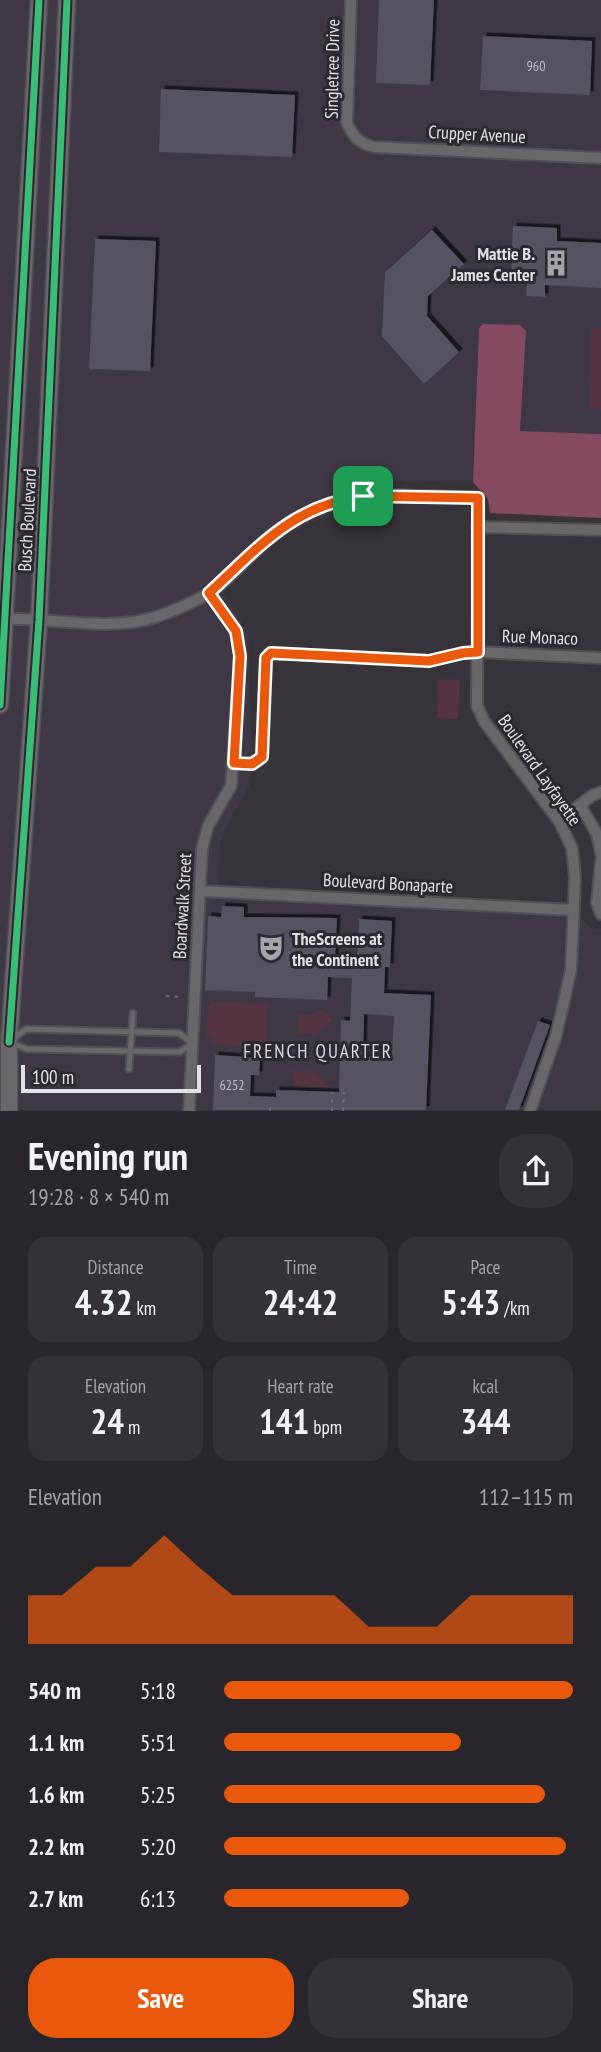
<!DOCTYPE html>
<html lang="en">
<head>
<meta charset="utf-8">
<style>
  :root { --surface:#28262b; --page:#343237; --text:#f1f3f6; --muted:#a5a5a9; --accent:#ea580c }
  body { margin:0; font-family:"PT Sans Narrow",sans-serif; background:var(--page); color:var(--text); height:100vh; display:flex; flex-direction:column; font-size:26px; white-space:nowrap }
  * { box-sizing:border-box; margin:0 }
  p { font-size:23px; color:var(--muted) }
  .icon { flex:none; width:38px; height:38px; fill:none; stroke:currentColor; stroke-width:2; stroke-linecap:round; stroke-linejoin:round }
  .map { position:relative; height:1111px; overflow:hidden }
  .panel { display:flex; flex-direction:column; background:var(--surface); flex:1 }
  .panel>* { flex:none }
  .scale { position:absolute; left:21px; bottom:18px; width:180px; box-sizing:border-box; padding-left:7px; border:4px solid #e3e0e6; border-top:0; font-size:19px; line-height:24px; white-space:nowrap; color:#e3e0e6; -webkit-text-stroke:5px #2c2830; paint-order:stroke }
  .pin { position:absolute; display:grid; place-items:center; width:60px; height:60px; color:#fff; margin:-30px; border-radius:14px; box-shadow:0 4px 10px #0006 }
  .round { display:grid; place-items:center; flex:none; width:74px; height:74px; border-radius:28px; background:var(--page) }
  .overview { display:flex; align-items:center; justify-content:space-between; height:119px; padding:0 28px }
  h1 { font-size:38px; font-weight:700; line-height:52px }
  .metrics { display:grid; grid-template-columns:repeat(3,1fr); gap:10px; height:119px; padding:7px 28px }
  .metrics div { display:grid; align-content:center; border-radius:18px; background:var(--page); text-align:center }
  .metrics b { font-size:35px; font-weight:700 }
  .metrics small { font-size:19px; font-weight:400 }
  .metrics p { font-size:19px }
  .chart { height:196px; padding:14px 28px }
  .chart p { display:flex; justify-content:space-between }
  .chart svg { width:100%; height:126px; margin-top:7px; fill:var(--accent); opacity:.7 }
  .cta { display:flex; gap:14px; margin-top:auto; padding:14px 28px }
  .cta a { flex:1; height:80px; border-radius:28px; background:var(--accent); color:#fff; font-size:28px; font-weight:700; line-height:80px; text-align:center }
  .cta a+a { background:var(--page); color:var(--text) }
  ul { padding:0 28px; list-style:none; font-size:23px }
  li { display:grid; grid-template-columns:112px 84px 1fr; align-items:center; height:52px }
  li i { height:18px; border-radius:9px; background:var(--accent) }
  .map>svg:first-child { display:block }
</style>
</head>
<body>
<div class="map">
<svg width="601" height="1111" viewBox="0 0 601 1111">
  <defs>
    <filter id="shadow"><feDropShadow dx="3.5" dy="-3.5" stdDeviation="0" flood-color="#0009"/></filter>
  </defs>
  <rect width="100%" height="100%" fill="#363339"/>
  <path fill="#3e3744" d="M0,0H601V434L520,431L526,331L483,324L479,328L473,482L344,480L346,507L304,526L278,542L223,590L239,616L249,641L252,764L250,785L232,817L220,843L219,891L574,910L592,929H601V1110H0Z"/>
  <g fill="#543440">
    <path d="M591,328H601V409L589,408Z"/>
    <path d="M438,679L460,680L458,719L437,718Z"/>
    <path d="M212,1002L268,1004L266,1047L212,1044V1037H206L208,1007Z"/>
    <path d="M321,1008L332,1020L314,1036L308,1033L297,1034L298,1014L314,1015Z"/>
    <path d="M313,1069L329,1088L293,1085L292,1070L306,1072Z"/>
  </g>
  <path fill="#844b60" d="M483,324L520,325L526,331L520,431L601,434V518L490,513L488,499L473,482L479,328Z"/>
  <g fill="#555361" fill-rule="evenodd" filter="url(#shadow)">
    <path d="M379,0H434L430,85L376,83Z"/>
    <path d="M483,36L592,41L590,95L480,90Z"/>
    <path d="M161,89L295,95L292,157L159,152Z"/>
    <path d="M513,226L557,228V241L601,243V288L545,285V297L526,296L527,283L511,282Z"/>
    <path d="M432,230L464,264L428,296L427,316L459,352L424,384L382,336L385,272Z"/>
    <path d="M95,239L156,241L150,371L89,369Z"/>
    <path d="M222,906L244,907V917L337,918L335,958L357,959L359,919L392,921L390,967H385L384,993L431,995L426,1110H213L215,1055L260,1058L259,1075H251L250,1096L276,1097V1090L339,1092L341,1020L350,1021L352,978L328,977L327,1000L255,997V992L205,990L208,916L221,917ZM364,1014L394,1016L392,1057L363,1056Z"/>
    <path d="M538,1021L550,1025L519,1110H505Z"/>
  </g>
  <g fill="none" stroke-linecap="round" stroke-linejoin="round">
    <g stroke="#524f54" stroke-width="9">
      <g id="service">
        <path d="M26,1029L179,1033L193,1044L179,1052L27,1049L9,1042Z"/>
        <path d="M129,1069L133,1013"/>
      </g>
    </g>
    <g stroke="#524f54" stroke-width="14">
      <g id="minor">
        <path d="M351,0L347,123C354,138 359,143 374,147L601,158"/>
        <path d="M477,527L601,530"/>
        <path d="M0,619C52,617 109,633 159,616C175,610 193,603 207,594C232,579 255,548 278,530C336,485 410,496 478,498L477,706L484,721L559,821L572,848L575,878L571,970L556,1036L530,1111"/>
        <path d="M234,763L252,764L262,757L266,658L271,653L429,661L463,653L478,652L601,658"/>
        <path d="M580,805L597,834L601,854"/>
        <path d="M559,821L593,795L601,792"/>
        <path d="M601,861L597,903L601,914"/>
        <path d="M200,891L574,910"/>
        <path d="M189,1111L202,849L208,826L231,786L240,656L236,631L209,593"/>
      </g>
    </g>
    <g stroke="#524f54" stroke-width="19">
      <g id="secondary">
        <path d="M0,705L39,0"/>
        <path d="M9,1111V1042L39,620L67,0"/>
      </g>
    </g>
    <g stroke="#6f6d70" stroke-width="2" stroke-dasharray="3.5 5" stroke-linecap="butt">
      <path d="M166,996L182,997"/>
      <path d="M270,1111V1106"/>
      <path d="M332,1111V1092"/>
      <path d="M343,1111L344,1092"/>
    </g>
    <use href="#service" stroke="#69676a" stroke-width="5"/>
    <use href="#minor" stroke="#69676a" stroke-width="10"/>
    <use href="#secondary" stroke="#69676a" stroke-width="16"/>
    <g stroke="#2c2830" stroke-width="11">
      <g id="cycleway">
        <path d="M0,705L39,0"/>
        <path d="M9,1042L39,620L67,0"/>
      </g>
    </g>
    <use href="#cycleway" stroke="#3abd76" stroke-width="7"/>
  </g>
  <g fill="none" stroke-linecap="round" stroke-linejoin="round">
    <g stroke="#fff" stroke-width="14">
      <path id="route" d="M363,496L478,498V652L463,653L429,661L271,653L266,658L262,757L252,764L234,763L240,656L236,631L209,593C259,547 292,506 363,496Z"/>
    </g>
    <use href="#route" stroke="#ea580c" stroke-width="9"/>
  </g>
  <defs>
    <g id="building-bare" transform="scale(2.1)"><path d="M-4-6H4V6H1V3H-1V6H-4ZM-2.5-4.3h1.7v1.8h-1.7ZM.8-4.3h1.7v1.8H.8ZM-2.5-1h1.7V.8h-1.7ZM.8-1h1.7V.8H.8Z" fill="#a6a3a9" stroke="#2c2830" stroke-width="2.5" paint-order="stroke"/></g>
    <g id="theatre-bare" transform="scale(2.1)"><path d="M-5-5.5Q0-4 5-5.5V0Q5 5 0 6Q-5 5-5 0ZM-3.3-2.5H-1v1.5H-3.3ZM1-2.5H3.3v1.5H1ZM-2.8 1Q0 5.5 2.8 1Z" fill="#a6a3a9" stroke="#2c2830" stroke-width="2.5" paint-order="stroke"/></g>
  </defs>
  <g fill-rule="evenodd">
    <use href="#building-bare" x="556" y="263"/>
    <use href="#theatre-bare" x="271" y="948"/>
  </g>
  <g text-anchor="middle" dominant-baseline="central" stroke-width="6" stroke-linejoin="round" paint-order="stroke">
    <g font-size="14" fill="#c0bdc5">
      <text x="536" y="66">960</text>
      <text x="232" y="1085">6252</text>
    </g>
    <g font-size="18" fill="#e3e0e6" stroke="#2c2830">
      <text transform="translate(332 69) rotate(-89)">Singletree Drive</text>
      <text transform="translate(477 134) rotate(3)">Crupper Avenue</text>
      <text transform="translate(27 520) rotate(-87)">Busch Boulevard</text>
      <text transform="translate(540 637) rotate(2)">Rue Monaco</text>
      <text transform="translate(540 770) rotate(55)">Boulevard Layfayette</text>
      <text transform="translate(388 883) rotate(3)">Boulevard Bonaparte</text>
      <text transform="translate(182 906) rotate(-87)">Boardwalk Street</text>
    </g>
    <g font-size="18" font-weight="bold" fill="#e3e0e6" stroke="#2c2830" text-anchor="end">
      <text x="535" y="253">Mattie B.<tspan x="535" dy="21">James Center</tspan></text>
      <text x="292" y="938" text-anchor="start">TheScreens at<tspan x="292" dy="21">the Continent</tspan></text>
    </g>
    <g font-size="19" letter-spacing="2" fill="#ded8e4" stroke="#2c2830">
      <text x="318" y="1051">FRENCH QUARTER</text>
    </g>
  </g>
</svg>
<div class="scale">100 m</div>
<div class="pin" style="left:363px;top:496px;background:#1e9e55"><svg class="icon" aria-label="arrive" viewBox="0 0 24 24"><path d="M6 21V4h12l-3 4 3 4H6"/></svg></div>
</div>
<section class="panel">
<div class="overview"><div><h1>Evening run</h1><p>19:28 · 8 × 540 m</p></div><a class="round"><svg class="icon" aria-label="share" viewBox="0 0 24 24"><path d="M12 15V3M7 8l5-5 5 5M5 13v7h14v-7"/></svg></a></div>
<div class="metrics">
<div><p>Distance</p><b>4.32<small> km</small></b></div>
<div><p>Time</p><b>24:42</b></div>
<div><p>Pace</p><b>5:43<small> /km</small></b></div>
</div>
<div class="metrics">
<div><p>Elevation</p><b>24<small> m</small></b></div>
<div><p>Heart rate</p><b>141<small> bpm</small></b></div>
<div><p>kcal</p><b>344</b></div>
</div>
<div class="chart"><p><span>Elevation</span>112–115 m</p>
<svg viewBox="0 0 160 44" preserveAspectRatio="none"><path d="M0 44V27L10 27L20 17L30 17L40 6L50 17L60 27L70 27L80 27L90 27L100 38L110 38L120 38L130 27L140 27L150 27L160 27V44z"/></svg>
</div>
<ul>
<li><b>540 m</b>5:18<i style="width:100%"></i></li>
<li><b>1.1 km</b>5:51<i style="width:68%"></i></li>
<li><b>1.6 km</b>5:25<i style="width:92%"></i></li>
<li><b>2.2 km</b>5:20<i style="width:98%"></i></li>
<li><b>2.7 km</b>6:13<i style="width:53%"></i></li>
</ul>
<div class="cta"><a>Save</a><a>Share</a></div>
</section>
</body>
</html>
